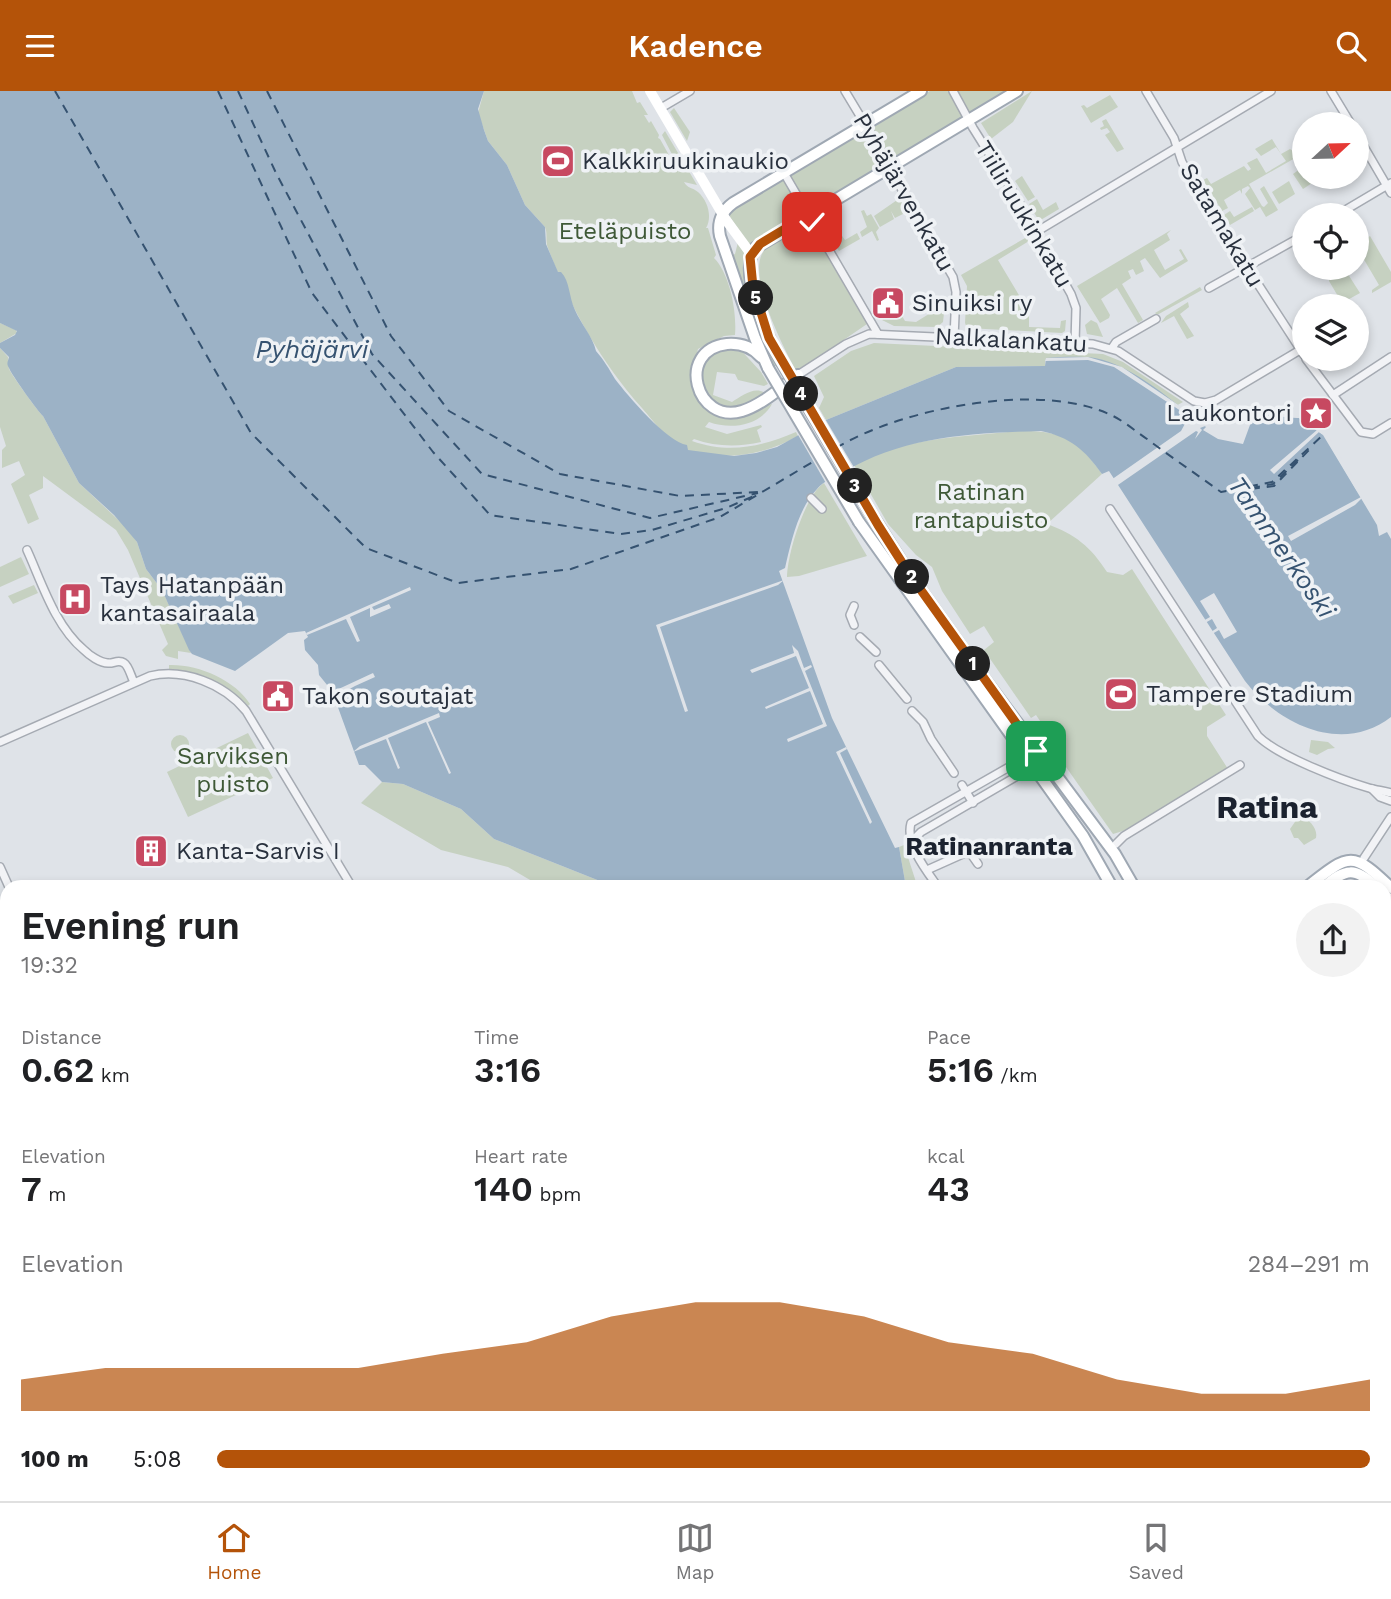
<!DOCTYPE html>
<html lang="en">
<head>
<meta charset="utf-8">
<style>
  :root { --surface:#fff; --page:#f2f2f2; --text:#202124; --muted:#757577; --line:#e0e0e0; --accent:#b45309 }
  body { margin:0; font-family:"Work Sans",sans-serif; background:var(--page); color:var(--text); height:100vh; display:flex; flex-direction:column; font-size:26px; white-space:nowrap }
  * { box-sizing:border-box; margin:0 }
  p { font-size:23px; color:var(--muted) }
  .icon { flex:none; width:38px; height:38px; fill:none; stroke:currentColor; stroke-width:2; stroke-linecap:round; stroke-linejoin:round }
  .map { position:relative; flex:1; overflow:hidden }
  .sheet { position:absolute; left:0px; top:789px; width:1391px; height:621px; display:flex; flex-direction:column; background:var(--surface); border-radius:21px 21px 0 0; box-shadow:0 4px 10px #0003 }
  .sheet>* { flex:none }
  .needle { width:46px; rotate:68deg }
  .buttons { position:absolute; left:1292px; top:21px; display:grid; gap:14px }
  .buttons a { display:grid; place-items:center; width:77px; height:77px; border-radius:50%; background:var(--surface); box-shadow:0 4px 10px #0003; font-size:35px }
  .pin { position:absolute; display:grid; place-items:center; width:60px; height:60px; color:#fff; margin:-30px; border-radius:14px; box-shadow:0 4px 10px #0006 }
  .km { position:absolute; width:35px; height:35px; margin:-18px; border-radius:50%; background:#222; color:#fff; font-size:19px; line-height:35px; text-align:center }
  .round { display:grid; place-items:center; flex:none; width:74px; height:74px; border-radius:37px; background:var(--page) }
  .headline { display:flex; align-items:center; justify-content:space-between; height:119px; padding:0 21px }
  h1 { font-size:38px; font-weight:600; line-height:52px }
  .metrics { display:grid; grid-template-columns:repeat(3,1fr); gap:10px; height:119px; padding:7px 21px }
  .metrics div { display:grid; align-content:center }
  .metrics b { font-size:35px; font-weight:600 }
  .metrics small { font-size:19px; font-weight:400 }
  .metrics p { font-size:19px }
  .chart { height:196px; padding:14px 21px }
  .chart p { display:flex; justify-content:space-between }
  .chart svg { width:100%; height:126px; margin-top:7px; fill:var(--accent); opacity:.7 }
  ul { padding:0 21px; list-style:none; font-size:23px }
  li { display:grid; grid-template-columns:112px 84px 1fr; align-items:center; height:52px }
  li i { height:18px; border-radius:9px; background:var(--accent) }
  header { display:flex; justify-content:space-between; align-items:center; height:91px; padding:0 21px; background:var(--accent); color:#fff; font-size:32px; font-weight:600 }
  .tabs { display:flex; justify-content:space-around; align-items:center; height:98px; border-top:2px solid var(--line); background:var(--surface); font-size:19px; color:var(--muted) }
  .tabs a { display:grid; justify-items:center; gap:4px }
  .tabs .current { color:var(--accent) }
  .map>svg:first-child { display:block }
</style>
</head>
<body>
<header><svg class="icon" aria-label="menu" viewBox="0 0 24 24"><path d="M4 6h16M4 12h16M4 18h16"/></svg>Kadence<svg class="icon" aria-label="search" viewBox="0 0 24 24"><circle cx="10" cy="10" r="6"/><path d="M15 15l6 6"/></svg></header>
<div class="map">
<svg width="1391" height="1410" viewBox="0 0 1391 1410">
  <rect width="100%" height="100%" fill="#dfe3e8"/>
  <g fill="#c6d1c1">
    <path d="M484,0H632L637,12L640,11L648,24H644L649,32L651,30L659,44L658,47L660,48L679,82L676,71L662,44L665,40L697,94L684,91C688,98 692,96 698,101C709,111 712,127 706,137H708L716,164L714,167C730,183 737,221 735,244L724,245L698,258C696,267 690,275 690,284C690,309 712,331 737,327C750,325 760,315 772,313C760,335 731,339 709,331L705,336L727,343L761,334L762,336L757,339L761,351C739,356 716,356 694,348L692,350C729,363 761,356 796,341L798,345C767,363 725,371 689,360C670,353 655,332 642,317C600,270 570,216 548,157C545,150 548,143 545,136L525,114L507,74L488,50L478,22Z"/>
    <path d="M930,0H1009L749,154L728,123L735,116Z"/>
    <path d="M1032,0L1013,31L991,48L981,32Z"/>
    <path d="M1110,4L1118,16L1091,32L1081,15L1084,14L1087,17Z"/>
    <path d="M674,17L690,41L687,50L670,21Z"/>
    <path d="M1106,28L1124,58L1117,61L1105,44L1110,41L1107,37L1101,39L1100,37L1104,35L1102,30Z"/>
    <path d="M1272,48L1281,63L1290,58L1293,60L1294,55L1304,51V62L1249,93L1262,115L1264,116L1268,112L1260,98L1264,95L1278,119L1266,126L1260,116L1255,119L1245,103L1250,97L1248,95L1242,98V103L1240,99L1224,109L1228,117L1222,120L1203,89L1207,87L1211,93L1244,75L1248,80L1251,78L1247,72L1257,67L1266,82L1286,70L1276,56L1261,65L1255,58Z"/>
    <path d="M1304,75V86H1315L1310,89L1312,92L1303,98L1293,83Z"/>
    <path d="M1022,85L1035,106L1028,110L1015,90Z"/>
    <path d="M1289,90L1295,103L1279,113L1272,101Z"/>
    <path d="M900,107L910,124L907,121L895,127L891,120L894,128L880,136L874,125Z"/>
    <path d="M1037,108L1043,119L1056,111L1059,118L1039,130L1029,113Z"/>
    <path d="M1252,116L1254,120L1230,134L1224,124L1230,120L1234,126Z"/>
    <path d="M864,119L867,125L871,123L879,137L876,141L879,149L877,150L872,140L862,146L860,141L867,136L861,120Z"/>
    <path d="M805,134L811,137L867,233L797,281C784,258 747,186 763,161C771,149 793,141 805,134Z"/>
    <path d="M1171,139L1167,143L1170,149L1154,159L1165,179L1184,168L1179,159L1181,158L1188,170L1160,187L1145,167L1140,170L1144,180L1136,184L1133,178L1128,180L1131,187L1122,193L1143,229L1138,232L1117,197L1101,208L1110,224L1109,227L1100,232L1077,195Z"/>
    <path d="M840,142L845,149L857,142L860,148L839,160L831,147Z"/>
    <path d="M1370,145L1391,181V191L1372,202V199L1379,194L1356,155Z"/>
    <path d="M1027,146L1029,150L998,169L1029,221V236L1060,237L1061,230L1066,229L1065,240L1062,242L967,237L965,232L967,195L961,184Z"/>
    <path d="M738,151L746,159C740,197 765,239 779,273L772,277L731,165L735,163Z"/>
    <path d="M1344,177L1360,202L1342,212L1329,190V188L1344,179Z"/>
    <path d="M1200,196L1202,199L1157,224L1155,222Z"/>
    <path d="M1188,211L1189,216L1180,223L1194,245L1187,248L1174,225L1161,232L1166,225Z"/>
    <path d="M945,213L943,231L937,236L894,235L882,229L898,218L905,230L916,231Z"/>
    <path d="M1091,229L1097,232L1103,246L1087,243L1085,234Z"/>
    <path d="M0,232L16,239L17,242L0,252Z"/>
    <path d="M874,252L1103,263L1123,271L1183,311L1174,316L1126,283L1045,270V275L956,276L826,329L819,317L824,306L814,285L851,260Z"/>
    <path d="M738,256L761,281L768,293L764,295L738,289L735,283L717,281L713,304L732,311C742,305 754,295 765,302L742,316L723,317L704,304L700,276L712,260Z"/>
    <path d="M0,257L8,266C9,270 8,274 9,278C11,283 39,322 43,325L79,392L128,438L137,451L146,478L162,499L191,562L178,560V568L166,565L162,559L168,553L128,459L116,439L43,385V397L29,404L39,428L28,433L11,393L25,384L19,370L2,377V359L6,355L0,336Z"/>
    <path d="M1018,340C1061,339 1078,348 1102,383L1047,433C1075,443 1091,456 1107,481L1123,484L1132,478L1226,624L1207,636V645L1228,678L1136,736L1113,743L1045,646L1049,643L1036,624L1031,627L984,559L994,551L984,535L970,543L942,500L932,476L916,464L888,433L854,374C904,346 962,346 1018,340Z"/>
    <path d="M824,392L867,465L799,485L787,486C787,464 805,404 824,392Z"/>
    <path d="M21,466L29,483L0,496V476Z"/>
    <path d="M34,494L38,502L13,513L8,505Z"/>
    <path d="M169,574C198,573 235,589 250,613L248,615C228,592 199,580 169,578Z"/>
    <path d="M248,642L273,687L188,726L167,681Z"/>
    <circle cx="180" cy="653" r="9"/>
    <path d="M1311,649L1328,651L1335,657L1328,658L1317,664L1309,661Z"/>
    <path d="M382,691L403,693L461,718L494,748L615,796H542L508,776L441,759L361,712Z"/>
    <path d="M1304,727C1311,730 1318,739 1316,747L1304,754L1298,747H1294L1290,738L1297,728Z"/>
    <path d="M904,754L916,791L924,792L926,796H906L899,756Z"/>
  </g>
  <path fill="#9cb2c6" d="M0,0H484L478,18L484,39L488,50L507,74L525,114L545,136L546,153L558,181H561C570,190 569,207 575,219C581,233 593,246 596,260C604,269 609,278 615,288C628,305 667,351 687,354L688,359L734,365L756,362L777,356L826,329L956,276L1045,275L1046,267C1062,266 1079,265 1095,267C1135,275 1174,312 1206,336L1203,339L1218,348L1243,353L1254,323L1299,327L1323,344L1377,434L1379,445L1387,441L1391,448V626C1342,664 1278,633 1245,590L1109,380L1102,383C1085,359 1070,346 1041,340C972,342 904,345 844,381C835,386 823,390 817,398C798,418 791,451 785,477L779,480L832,627L895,757L899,756L906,796H615L494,748L461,718L403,693L382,691L365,674H359L332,600L319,584L318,574L305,559L304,549L308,546L305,540L288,542L235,580L192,563L189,559L162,499L146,478L137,451L114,424L79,392L43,325C39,322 11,283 9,277C6,272 8,271 9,266L0,257V252L15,244L17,240L0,232Z"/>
  <g fill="#dfe3e8">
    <path d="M1088,266L1122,276L1208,334L1200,337L1202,339L1195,348L1198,341L1196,340L1115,396L1111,389L1181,340L1187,329L1191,331L1193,328L1114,276L1088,269L1045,270L1046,267Z"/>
    <path d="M1253,319L1300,323L1326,341L1356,392L1357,400L1324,344L1319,341L1274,383L1270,379L1317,339L1299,327L1251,323Z"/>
    <path d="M824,326L855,378L827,394L797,342Z"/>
    <path d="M1361,406L1362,407L1355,414L1291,450L1288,445Z"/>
    <path d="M784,489L778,494L660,536L688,620L685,621L656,534Z"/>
    <path d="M410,496L411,499L372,516L374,519L389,513L391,517L370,526V517L350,526L360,550L357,551L346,528L307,544L306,542Z"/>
    <path d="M1214,502L1237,541L1224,548L1219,539L1212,543L1211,541L1217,537L1212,528L1205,532L1203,530L1210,526L1200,510Z"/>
    <path d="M792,554L798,560L804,577L811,574L812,576L805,580L827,635L788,651L787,648L823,633L810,600L766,618L765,616L809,597L796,565L752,582L750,579L794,562Z"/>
    <path d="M373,582L375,586L355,595L333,607L330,602Z"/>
    <path d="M439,622L440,626L428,631L451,682L449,683L426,631L388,647L400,677L398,678L386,648L353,661L360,655Z"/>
    <path d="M846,656L847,658L840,662L872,731L870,733L836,661Z"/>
  </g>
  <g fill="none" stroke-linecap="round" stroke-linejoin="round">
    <g stroke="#355270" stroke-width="2" stroke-dasharray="9 7" stroke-linecap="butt">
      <path d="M55,0L251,342L366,457L458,492L571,478L720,426L816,369"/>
      <path d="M218,0L312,202L433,361L490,424L621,443L652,439L726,417L754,405"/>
      <path d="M238,0L276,82L372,263L482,383L650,427L758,402"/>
      <path d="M267,0L391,245L449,320L560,383L680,405L758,401"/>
      <path d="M836,357C902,317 1040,290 1111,324C1124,330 1135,340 1147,348C1171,366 1196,383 1221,401L1272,391L1323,344"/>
      <path d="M1251,397L1273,393L1298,369"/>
      <path d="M1235,400L1274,395L1311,357"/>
    </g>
    <g stroke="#a5aab2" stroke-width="10">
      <g id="street">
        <path d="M845,0L898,88L901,97L953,186L956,201L954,247"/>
        <path d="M953,0L973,37L1016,106L1071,203L1076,217L1075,252"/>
        <path d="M1146,0L1174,47L1182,71L1215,127L1304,264"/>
        <path d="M1331,0L1351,33"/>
        <path d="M661,17L690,0"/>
        <path d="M1356,42L1391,102"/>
        <path d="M784,82L878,243"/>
        <path d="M1337,124L1391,92"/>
        <path d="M1036,141L1271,0"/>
        <path d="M1209,197L1304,144"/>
        <path d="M1112,257L1116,251L1156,228"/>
        <path d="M1306,268L1361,341L1373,343L1391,332"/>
        <path d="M798,284L846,253L869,243L1093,253L1118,260L1194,310L1205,312L1216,309L1300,259"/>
        <path d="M1333,304L1391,266"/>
        <path d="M811,407L822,418"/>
        <path d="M1110,418L1258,645C1278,665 1341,689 1369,697C1376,699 1384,700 1391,702"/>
        <path d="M27,459C42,492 55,535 84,559C89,564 100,572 108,572C113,573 118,568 124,572C129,575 131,586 134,591"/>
        <path d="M854,515L850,524L854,534"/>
        <path d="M860,546L876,561"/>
        <path d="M879,574L907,608"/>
        <path d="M912,620L923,631L931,648L954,682"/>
        <path d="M0,651L150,585C184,577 224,593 246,620L352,796"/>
        <path d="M962,694L973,712"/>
        <path d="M1372,698L1380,706L1391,710"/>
        <path d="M911,751L921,741L1043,670"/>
        <path d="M1116,753L1124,745L1240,674"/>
        <path d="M1364,767L1391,726"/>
        <path d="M0,776L9,796"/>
        <path d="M927,779L965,762L971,763L978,773"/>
        <path d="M938,796C926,779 905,753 911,732L1030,664"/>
        <path d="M1384,992L1391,989"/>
        <path d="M0,1237L7,1234"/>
      </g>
    </g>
    <g stroke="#9fa8b3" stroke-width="14">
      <g id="primary">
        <path d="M761,266C752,256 740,252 727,253C675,259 696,334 742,320C762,314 781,296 798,284"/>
        <path d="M781,270C767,246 738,182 755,157L1017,0"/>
        <path d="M768,277L755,247L720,145C717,131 721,121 733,112L921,0"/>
        <path d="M872,424L908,481L983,586L1115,763L1134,796"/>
        <path d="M859,431L1083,745L1112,796"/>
        <path d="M1307,796C1349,763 1352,759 1391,797"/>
        <path d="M1324,796C1346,777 1355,776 1376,796"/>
        <path d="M1384,803L1391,810"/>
        <path d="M1384,1244L1391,1230"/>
        <path d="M1384,1266L1391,1252"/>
        <path d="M1182,1404L1183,1410"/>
        <path d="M1222,1404L1225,1410"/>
        <path d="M1350,1410L1351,1404"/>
        <path d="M1359,1410V1404"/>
      </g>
    </g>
    <g stroke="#87919e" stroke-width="16">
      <path id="highway" d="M1173,1410V1404"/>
    </g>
    <use href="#street" stroke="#f2f3f6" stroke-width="7"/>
    <g stroke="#fff" stroke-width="10">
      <path d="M650,0L726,129L751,163"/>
      <path d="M1384,858L1391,853"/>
      <path d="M1384,878L1391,872"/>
      <path d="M0,957L7,951"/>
      <path d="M0,974L7,968"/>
    </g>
    <use href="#primary" stroke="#fff" stroke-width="10"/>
    <use href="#highway" stroke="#fff" stroke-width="12"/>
    <path stroke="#798391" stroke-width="2" d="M1384,870L1391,865"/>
    <g stroke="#798391" stroke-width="2" stroke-dasharray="3.5 7" stroke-linecap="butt">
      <path d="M1384,1168L1385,1167"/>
      <path d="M1240,1404L1248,1410"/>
      <path d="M1330,1404V1410"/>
      <path d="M430,1410L472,1404"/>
      <path d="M462,1410L505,1404"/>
      <path d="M501,1410L545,1404"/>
      <path d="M655,1410L670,1404"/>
      <path d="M723,1410L752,1404"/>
    </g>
    <g stroke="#9fa8b3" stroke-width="14" stroke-linecap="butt">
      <g id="primary-bridge">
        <path d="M781,270L872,424"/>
        <path d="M768,277L859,431"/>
      </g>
    </g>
    <use href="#primary-bridge" stroke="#fff" stroke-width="10"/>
  </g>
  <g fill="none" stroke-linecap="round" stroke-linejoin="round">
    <g stroke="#fff" stroke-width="14">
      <path id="route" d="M812,131L808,124L760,153L750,166L753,196L769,247L878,434L908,481L1036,660"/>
    </g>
    <use href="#route" stroke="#b45309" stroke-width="9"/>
  </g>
  <defs>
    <g id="stadium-square" transform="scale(1.75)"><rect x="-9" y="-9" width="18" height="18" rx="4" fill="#c74961" stroke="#eff2f5"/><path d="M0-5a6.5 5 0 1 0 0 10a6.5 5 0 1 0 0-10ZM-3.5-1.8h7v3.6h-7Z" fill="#fff"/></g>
    <g id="civic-square" transform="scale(1.75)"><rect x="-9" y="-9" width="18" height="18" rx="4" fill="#c74961" stroke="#eff2f5"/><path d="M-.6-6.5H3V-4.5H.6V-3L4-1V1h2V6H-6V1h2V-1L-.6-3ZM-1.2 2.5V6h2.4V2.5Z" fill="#fff"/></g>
    <g id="sight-square" transform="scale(1.75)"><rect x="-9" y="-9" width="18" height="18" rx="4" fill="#c74961" stroke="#eff2f5"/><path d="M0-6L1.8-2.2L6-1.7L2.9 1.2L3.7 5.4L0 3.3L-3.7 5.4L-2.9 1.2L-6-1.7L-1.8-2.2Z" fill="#fff"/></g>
    <g id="hospital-square" transform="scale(1.75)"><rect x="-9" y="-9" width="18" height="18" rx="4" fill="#c74961" stroke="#eff2f5"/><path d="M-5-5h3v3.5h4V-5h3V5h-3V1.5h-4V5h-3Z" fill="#fff"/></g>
    <g id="building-square" transform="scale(1.75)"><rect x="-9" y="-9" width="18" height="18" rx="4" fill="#c74961" stroke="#eff2f5"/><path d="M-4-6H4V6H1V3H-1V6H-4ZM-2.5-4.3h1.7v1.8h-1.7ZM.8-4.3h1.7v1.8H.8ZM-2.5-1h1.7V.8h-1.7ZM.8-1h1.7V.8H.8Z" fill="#fff"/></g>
  </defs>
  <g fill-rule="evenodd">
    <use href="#stadium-square" x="558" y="70"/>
    <use href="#civic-square" x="888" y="212"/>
    <use href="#sight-square" x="1316" y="322"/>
    <use href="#hospital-square" x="75" y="508"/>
    <use href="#stadium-square" x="1121" y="603"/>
    <use href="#civic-square" x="278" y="605"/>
    <use href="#building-square" x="151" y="760"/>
  </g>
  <g text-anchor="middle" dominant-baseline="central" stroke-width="7" stroke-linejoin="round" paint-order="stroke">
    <g font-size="24" fill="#29313e" stroke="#eff2f5" text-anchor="start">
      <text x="582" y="70">Kalkkiruukinaukio</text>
      <text x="912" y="212">Sinuiksi ry</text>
      <text x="1292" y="322" text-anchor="end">Laukontori</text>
      <text x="100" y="494">Tays Hatanpään<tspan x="100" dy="28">kantasairaala</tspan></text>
      <text x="1146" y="603">Tampere Stadium</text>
      <text x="302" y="605">Takon soutajat</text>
      <text x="176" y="760">Kanta-Sarvis I</text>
    </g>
    <g font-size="24" fill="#29313e" stroke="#eff2f5">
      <text transform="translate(904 101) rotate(60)">Pyhäjärvenkatu</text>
      <text transform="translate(1024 123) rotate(59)">Tiiliruukinkatu</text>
      <text transform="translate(1222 134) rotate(59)">Satamakatu</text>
      <text transform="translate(1011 249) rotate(3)">Nalkalankatu</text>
    </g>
    <g font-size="24" fill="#3f5937" stroke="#eff2f5">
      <text x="625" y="140">Eteläpuisto</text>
      <text x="981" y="401">Ratinan<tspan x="981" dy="28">rantapuisto</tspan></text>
      <text x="233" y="665">Sarviksen<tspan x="233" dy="28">puisto</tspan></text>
    </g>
    <g font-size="26" font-style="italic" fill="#355270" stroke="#eff2f5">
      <text x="312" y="258">Pyhäjärvi</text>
      <text transform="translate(1282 456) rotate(55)">Tammerkoski</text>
    </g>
    <g font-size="26" font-weight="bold" fill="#1b222f" stroke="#eff2f5">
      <text x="989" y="755">Ratinanranta</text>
    </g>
    <g font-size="32" font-weight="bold" fill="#1b222f" stroke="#eff2f5">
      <text x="1267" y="716">Ratina</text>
    </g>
  </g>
</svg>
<div class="buttons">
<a><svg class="needle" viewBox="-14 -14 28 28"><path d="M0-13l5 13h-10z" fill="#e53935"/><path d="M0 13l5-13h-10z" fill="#757577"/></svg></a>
<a><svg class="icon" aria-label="locate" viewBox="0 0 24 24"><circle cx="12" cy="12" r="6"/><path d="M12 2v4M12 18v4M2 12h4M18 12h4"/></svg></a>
<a><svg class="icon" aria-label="layers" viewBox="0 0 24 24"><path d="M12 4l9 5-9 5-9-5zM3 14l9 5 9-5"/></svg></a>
</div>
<div class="pin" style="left:1036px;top:660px;background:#1e9e55"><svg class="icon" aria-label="arrive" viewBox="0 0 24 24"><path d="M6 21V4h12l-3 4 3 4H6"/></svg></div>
<div class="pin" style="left:812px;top:131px;background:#d93025"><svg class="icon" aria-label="check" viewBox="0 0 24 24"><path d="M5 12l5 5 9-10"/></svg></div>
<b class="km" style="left:973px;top:573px">1</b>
<b class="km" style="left:912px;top:486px">2</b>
<b class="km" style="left:855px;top:395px">3</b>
<b class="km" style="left:801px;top:303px">4</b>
<b class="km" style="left:756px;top:207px">5</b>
<section class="sheet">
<div class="headline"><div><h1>Evening run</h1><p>19:32</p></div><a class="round"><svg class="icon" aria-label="share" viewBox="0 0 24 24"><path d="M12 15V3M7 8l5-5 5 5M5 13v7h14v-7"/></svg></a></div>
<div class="metrics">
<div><p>Distance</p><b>0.62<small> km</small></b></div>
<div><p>Time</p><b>3:16</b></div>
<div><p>Pace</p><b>5:16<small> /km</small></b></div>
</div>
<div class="metrics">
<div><p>Elevation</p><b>7<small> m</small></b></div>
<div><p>Heart rate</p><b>140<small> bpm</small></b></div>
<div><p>kcal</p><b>43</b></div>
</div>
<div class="chart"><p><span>Elevation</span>284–291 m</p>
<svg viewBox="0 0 160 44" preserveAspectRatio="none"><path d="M0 44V33L10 29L20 29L30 29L40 29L50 24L60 20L70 11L80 6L90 6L100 11L110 20L120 24L130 33L140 38L150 38L160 33V44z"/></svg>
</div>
<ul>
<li><b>100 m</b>5:08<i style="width:100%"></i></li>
</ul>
</section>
</div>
<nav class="tabs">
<a class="current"><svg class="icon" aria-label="home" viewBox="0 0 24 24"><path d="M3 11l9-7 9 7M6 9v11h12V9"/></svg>Home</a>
<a><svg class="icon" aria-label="map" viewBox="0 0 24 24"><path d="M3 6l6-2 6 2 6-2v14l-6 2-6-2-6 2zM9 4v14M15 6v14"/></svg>Map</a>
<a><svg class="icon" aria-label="saved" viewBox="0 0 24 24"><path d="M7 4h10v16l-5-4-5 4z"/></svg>Saved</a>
</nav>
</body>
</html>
